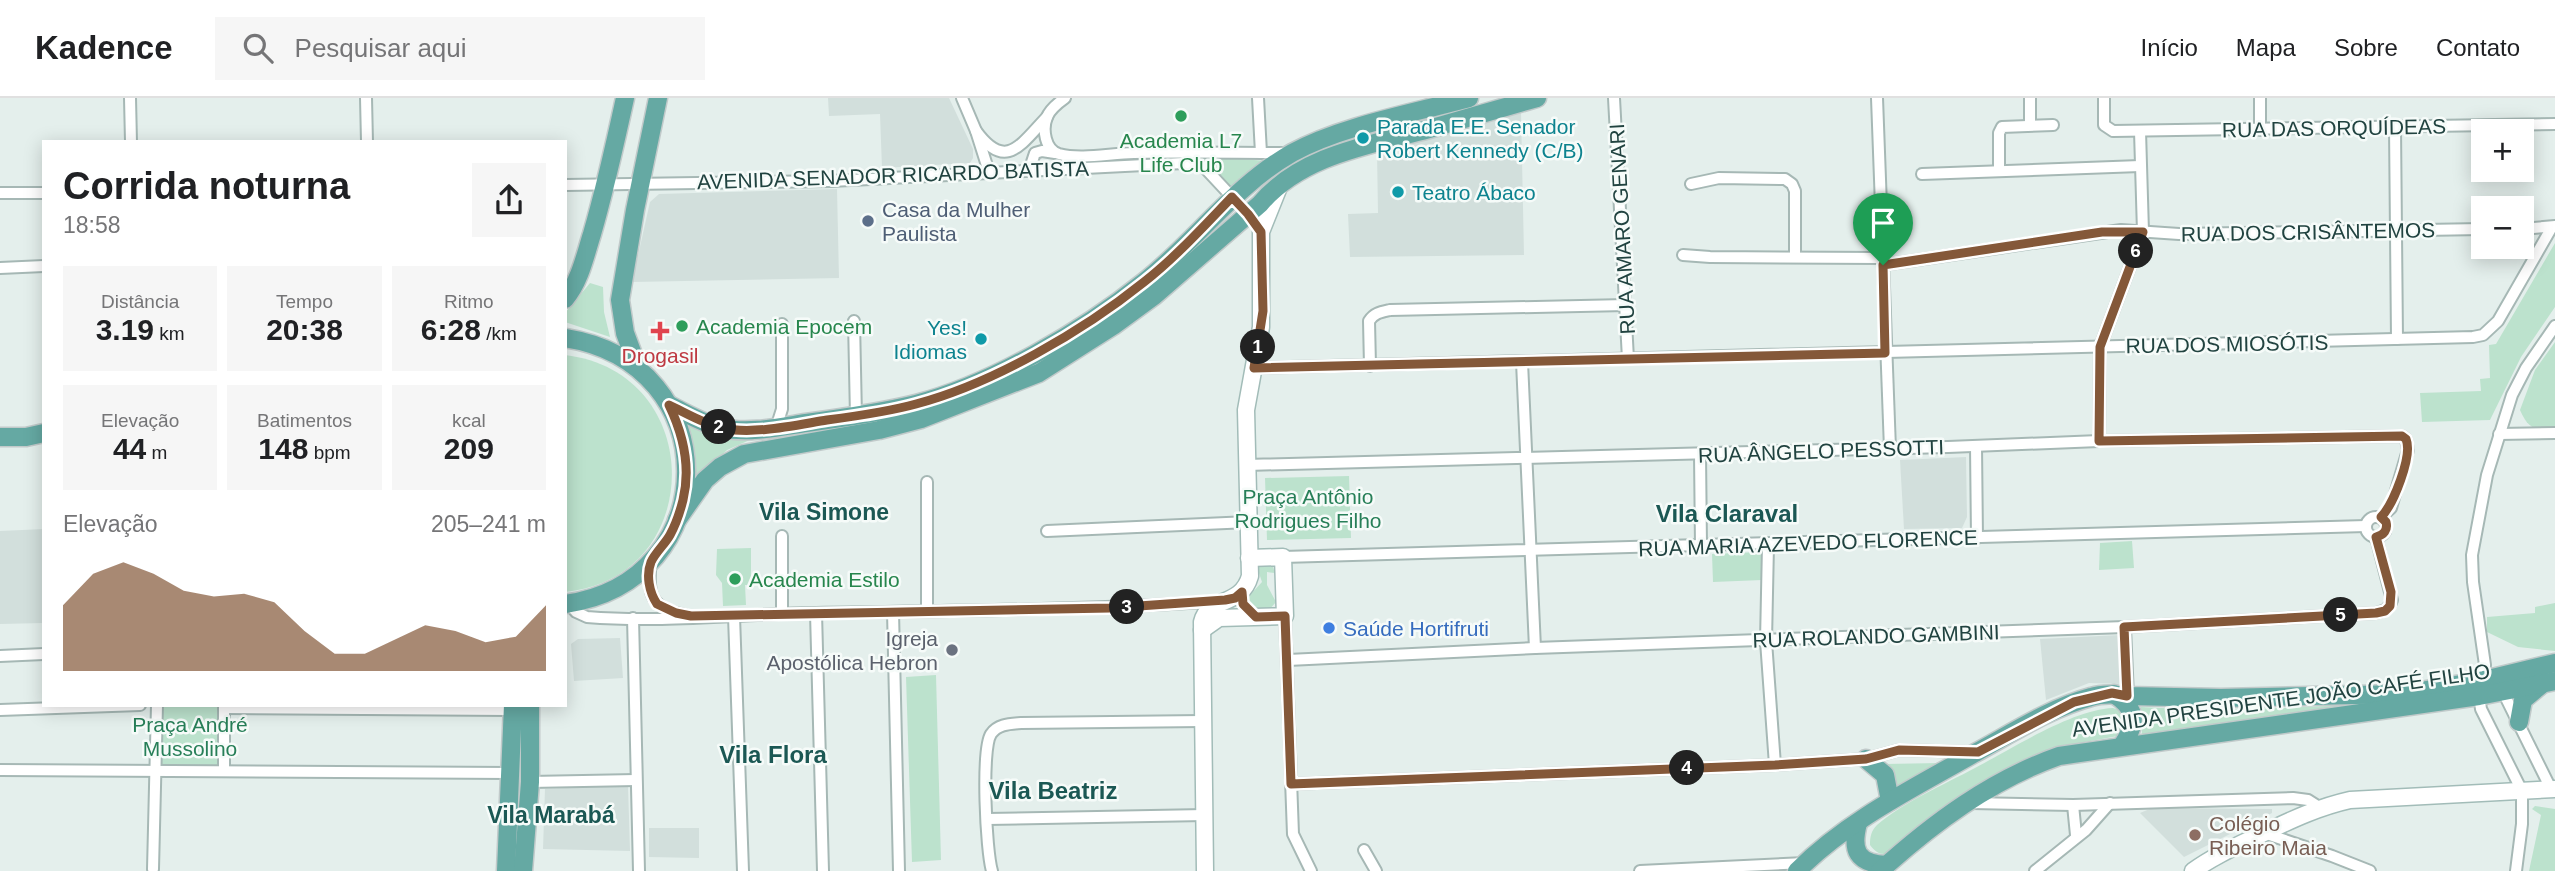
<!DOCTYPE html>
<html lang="pt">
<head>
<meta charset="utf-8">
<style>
  :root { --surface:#fff; --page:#f6f6f6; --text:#202124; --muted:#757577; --line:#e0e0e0; --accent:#845839 }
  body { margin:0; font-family:Arial,sans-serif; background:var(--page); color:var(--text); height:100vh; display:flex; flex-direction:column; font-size:26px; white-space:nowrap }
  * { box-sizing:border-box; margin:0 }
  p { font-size:23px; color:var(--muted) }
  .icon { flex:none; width:38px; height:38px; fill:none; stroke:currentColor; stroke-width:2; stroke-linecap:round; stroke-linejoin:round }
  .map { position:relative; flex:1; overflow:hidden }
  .sheet { position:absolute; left:42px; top:42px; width:525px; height:567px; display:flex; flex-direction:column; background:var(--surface); border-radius:0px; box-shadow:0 4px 18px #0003 }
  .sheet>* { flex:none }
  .tools { position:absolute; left:2471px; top:21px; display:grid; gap:14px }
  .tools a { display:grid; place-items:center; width:63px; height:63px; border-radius:0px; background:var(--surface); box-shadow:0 4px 18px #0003; font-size:35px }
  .pin { position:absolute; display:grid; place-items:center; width:60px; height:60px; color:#fff; margin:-72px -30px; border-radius:50% 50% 50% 0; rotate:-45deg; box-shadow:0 0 7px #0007 }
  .pin .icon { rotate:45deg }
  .km { position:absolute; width:35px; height:35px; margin:-18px; border-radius:50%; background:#222; color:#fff; font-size:19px; line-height:35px; text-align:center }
  .round { display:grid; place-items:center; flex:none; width:74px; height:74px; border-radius:0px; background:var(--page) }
  .summary { display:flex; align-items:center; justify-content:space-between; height:119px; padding:0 21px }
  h1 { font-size:38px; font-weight:700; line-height:52px }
  .stats { display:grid; grid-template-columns:repeat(3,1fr); gap:10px; height:119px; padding:7px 21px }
  .stats div { display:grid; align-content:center; border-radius:0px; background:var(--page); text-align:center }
  .stats b { font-size:30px; font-weight:700 }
  .stats small { font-size:19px; font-weight:400 }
  .stats p { font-size:19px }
  .chart { height:196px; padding:14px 21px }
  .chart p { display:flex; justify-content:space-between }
  .chart svg { width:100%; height:126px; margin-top:7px; fill:var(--accent); opacity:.7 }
  header { display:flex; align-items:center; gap:42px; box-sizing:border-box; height:98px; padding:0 35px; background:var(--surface); border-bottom:2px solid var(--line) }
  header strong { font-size:33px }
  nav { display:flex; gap:38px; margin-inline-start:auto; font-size:24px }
  .search { width:490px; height:63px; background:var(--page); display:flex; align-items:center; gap:18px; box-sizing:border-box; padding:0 24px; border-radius:0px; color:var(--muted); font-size:26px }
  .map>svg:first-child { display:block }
</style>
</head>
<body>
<header>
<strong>Kadence</strong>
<div class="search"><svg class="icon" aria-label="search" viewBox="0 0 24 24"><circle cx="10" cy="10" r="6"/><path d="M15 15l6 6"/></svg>Pesquisar aqui</div>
<nav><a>Início</a><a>Mapa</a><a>Sobre</a><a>Contato</a></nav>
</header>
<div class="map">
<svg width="2555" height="773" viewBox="0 0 2555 773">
  <rect width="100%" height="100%" fill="#e4efec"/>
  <g fill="#d2dfdc">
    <path d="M828,0H949L973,51V60L970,65L882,70L880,16L829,18Z"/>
    <path d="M1521,14L1524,157L1350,159L1348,116L1378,115L1377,54Z"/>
    <path d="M837,91L839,180L632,184L650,104L659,96Z"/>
    <path d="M1966,359L1967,419L1962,430L1904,431L1900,362Z"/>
    <path d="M44,431V525L0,526V433Z"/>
    <path d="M2120,537L2122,586L2089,585L2046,602L2040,541Z"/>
    <path d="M620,540L623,580L574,583L571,546L578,541Z"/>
    <path d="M628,687L630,753L543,751L545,691Z"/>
    <path d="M2152,710L2272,711V715L2184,759L2140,715Z"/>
    <path d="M649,730H699V760L649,759Z"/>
  </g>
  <g fill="#bce2cd">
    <path d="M1198,58L1268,63L1232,89Z"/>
    <path d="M2555,145V209L2521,259L2490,322L2422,324L2420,295L2481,293L2480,281L2490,280L2489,247L2496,246Z"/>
    <path d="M590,185L603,189L604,214L610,239L565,224V215Z"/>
    <path d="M2555,244V332C2536,333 2528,331 2520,312L2535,272Z"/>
    <path d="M565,257C708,274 707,480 565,494Z"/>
    <path d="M680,319L752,341L727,352L692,386L693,354Z"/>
    <path d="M1349,378L1351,440L1267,442L1265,380Z"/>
    <path d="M2132,443L2134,470L2099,472L2100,445Z"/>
    <path d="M751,450V487H745L746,507L723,508L722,485L716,477L717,451Z"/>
    <path d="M1761,454L1762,482L1713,484L1712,456Z"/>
    <path d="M1256,466H1272L1275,475L1267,474V487L1276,504L1269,512H1256L1247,504L1250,497L1262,484Z"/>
    <path d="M2555,505V553L2518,549L2487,534V519L2535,515V509Z"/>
    <path d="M936,577L941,762L912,764L906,579Z"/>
    <path d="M2408,603L2142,639L2141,609C2231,614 2319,609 2408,603Z"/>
    <rect x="162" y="607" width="57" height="60"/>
    <path d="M2113,610L2122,613C2126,623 2126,630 2118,638L2063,648L2012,670L1893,754C1882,758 1877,756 1870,747C1870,739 1871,733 1877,727C1902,705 1945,686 1975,670C2012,651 2071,612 2113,610Z"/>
    <path d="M1941,665L1894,690L1884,666Z"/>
    <path d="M2535,708L2555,711V773H2529L2541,717L2532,711Z"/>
  </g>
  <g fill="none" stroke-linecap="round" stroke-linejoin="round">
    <g stroke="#a6b8b5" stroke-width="14">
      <g id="street">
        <path d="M130,0L131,44"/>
        <path d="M366,0L367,44"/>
        <path d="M962,0L976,33L989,74"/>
        <path d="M1065,0C1058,5 1050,11 1047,19C1042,31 1045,52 1059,56C1082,62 1111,55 1134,55C1186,54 1237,55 1289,55"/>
        <path d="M1258,0L1261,55"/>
        <path d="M1614,0L1628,261"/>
        <path d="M1877,0L1890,351"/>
        <path d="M2030,0V27"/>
        <path d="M2104,0V27L2113,33L2555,26"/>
        <path d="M2260,0V32"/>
        <path d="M2395,29L2397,241"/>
        <path d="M976,33C1006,74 1021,46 1047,19"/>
        <path d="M1034,72L1032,64L1035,55L1042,53L1055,55"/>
        <path d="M1999,73V35L2002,29L2053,27"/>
        <path d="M1922,76L2140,68"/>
        <path d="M1691,86L1719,80L1785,81L1792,86L1795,93V159"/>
        <path d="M565,87L831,83L1184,65L1204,69L1232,99"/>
        <path d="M0,95H44"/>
        <path d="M2522,131L2555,128"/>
        <path d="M1683,157L1710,159L1883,160"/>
        <path d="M1883,167L2121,132L2179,136L2483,131"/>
        <path d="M0,170L44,168"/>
        <path d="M854,223L856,319"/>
        <path d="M1522,264L1535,550"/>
        <path d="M1370,268L1369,223C1374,215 1381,214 1390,212L1626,207"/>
        <path d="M1254,270L2473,239L2483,237L2498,223L2552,129"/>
        <path d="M776,330L782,311V226"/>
        <path d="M2499,336L2555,335"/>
        <path d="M2099,343L2100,249L2143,134L2140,33"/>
        <path d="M1976,348L1977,440"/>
        <path d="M1700,356L1701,448"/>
        <path d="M1247,367L1948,349L2099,343L2402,338L2406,341L2408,352L2395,396L2391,410L2381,419"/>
        <path d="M927,384V513"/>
        <circle cx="2376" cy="429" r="10"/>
        <path d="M1047,433L1249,424"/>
        <path d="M1768,447L1766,543L1775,667"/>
        <path d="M1283,459L2366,428"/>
        <path d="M651,463C647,496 650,510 685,517"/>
        <path d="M568,505L576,514L587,519C663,525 740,516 816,515C951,513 1086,512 1221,503"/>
        <path d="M893,514L899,773"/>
        <path d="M816,515L823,773"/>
        <path d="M782,516V438"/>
        <path d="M734,518L743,773"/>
        <path d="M1285,518L1293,736L1311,773"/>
        <path d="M633,520L639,773"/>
        <path d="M2125,529L2128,598"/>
        <path d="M0,558L44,556"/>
        <path d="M1288,562L1535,550L2125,529L2376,515C2385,513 2389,511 2392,502L2376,439"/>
        <path d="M2501,590L2551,691"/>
        <path d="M224,607V672"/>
        <path d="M224,610L513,612"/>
        <path d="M0,612L140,607"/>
        <path d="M0,672L511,675"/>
        <path d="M530,684L636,682"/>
        <path d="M1291,686L1775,667L1866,661L1899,652L1973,654"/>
        <path d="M1971,705L2073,707L2293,700L2308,702L2319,709"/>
        <path d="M2073,707L2076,737"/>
        <path d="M987,721L1205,717"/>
        <path d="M2264,735L2332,758L2370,773"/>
        <path d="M1364,752L1376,773"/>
        <path d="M153,771L157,607"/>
        <path d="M992,773C986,753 981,651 991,636C998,626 1010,626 1021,625L1203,623"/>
        <path d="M1640,773L1805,765"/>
        <path d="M2035,773L2086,732L2110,705"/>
        <path d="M2516,773L2522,726V693L2481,611L2479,598L2485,567L2473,484L2472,457L2487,377L2512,297L2526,270L2555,228"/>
      </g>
    </g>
    <g stroke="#a2bcb8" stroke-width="19">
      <g id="secondary">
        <path d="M1202,532L1219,520L1285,518L1283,459L1249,460"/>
        <path d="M1205,773L1202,524C1208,498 1241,510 1250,478L1246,312L1261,229V134L1279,89"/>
        <path d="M2193,773C2215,757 2239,747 2264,735C2293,721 2319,709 2350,702L2555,691"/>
      </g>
    </g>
    <g stroke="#c1caca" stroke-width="21">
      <g id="primary">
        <path d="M565,201C580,183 585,158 592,136C605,91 615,46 625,0"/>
        <path d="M565,240C727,265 726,483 565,506"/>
        <path d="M638,270L625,235L620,202L635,112L658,0"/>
        <path d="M669,307C686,315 703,326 722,330C748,336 780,329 806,325C843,320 880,315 916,306C992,286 1083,233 1144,184C1195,144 1234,88 1292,55C1341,28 1414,15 1469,0"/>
        <path d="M0,339H26L44,335"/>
        <path d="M677,422L705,382L720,369L744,356L879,332L921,321L1039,275L1113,228L1154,198L1260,106C1301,57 1370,47 1429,31C1465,21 1501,10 1537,0"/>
        <path d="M2114,596C2138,612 2137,625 2122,648"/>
        <path d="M2519,624L2523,602L2541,587"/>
        <path d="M1866,661L1885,677L1890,703"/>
        <path d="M1858,725C1851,753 1857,765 1886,767"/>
        <path d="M506,773L513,607"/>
        <path d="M523,773L530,684V607"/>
        <path d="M1797,773C1848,722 1914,690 1975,655C2012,635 2050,610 2091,599C2103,595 2115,596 2128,598L2221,600L2403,596L2484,582L2555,565"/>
        <path d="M1880,773C1933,725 1991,682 2059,658L2479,598L2555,583"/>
      </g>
    </g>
    <use href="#street" stroke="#fff" stroke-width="10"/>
    <use href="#secondary" stroke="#fff" stroke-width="16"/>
    <use href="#primary" stroke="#65a9a3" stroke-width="18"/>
  </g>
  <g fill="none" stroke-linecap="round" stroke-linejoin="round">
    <g stroke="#fff" stroke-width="14">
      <path id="route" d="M1232,99L1248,116L1261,134L1263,213L1254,270L1885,255L1883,167L2102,134H2143L2100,249L2099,343L2402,338L2406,341C2413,358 2393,407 2381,419L2386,424C2388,432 2384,437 2376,439L2391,494L2390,508L2385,513L2376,515L2124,529L2127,598L2112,595L2074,604L1978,654L1899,652L1866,661L1775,667L1291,686L1285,518L1256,519L1243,506L1242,494L1235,500L1225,502L1110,510L691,518L676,515L657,506C649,494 646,477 651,464C655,455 665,446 670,437C676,426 680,414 683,402C691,369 683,336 669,307C686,315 704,326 722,330C753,337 796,327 827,322C857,318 887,314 916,306C992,286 1083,233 1144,184C1176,159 1204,128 1232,99Z"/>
    </g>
    <use href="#route" stroke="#845839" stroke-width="9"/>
  </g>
  <g fill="#2e9e5b" stroke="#f6fbf9" stroke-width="2.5">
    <circle cx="1181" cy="18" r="7"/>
    <circle cx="682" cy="228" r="7"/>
    <circle cx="735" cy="481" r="7"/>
  </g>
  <g fill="#0f9aa8" stroke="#f6fbf9" stroke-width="2.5">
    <circle cx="1363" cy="40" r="7"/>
    <circle cx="1398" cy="94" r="7"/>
    <circle cx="981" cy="241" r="7"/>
  </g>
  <circle fill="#5c6f8a" stroke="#f6fbf9" stroke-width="2.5" cx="868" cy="123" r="7"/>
  <path fill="#e0444e" stroke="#f6fbf9" stroke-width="2.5" d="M656.5 222.5h7v7h7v7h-7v7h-7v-7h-7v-7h7z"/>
  <circle fill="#3f7fe0" stroke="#f6fbf9" stroke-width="2.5" cx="1329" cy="530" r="7"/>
  <circle fill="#6b7280" stroke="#f6fbf9" stroke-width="2.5" cx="952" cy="552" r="7"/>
  <circle fill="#8d6e63" stroke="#f6fbf9" stroke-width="2.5" cx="2195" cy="737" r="7"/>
  <g text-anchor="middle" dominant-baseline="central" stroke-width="5" stroke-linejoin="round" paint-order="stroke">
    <g font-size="21" fill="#0d838f" stroke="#f6fbf9" text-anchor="start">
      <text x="1377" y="28">Parada E.E. Senador<tspan x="1377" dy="24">Robert Kennedy (C/B)</tspan></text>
      <text x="1412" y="94">Teatro Ábaco</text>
      <text x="967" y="229" text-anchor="end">Yes!<tspan x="967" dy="24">Idiomas</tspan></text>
    </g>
    <g font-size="21" fill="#214340" stroke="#f6fbf9">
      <text transform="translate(2334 30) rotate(-1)">RUA DAS ORQUÍDEAS</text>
      <text transform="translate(893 77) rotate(-2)">AVENIDA SENADOR RICARDO BATISTA</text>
      <text transform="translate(1622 131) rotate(-93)">RUA AMARO GENARI</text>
      <text transform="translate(2308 134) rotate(-1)">RUA DOS CRISÂNTEMOS</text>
      <text transform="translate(2227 246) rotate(-1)">RUA DOS MIOSÓTIS</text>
      <text transform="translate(1821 353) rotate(-2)">RUA ÂNGELO PESSOTTI</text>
      <text transform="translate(1808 445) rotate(-2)">RUA MARIA AZEVEDO FLORENCE</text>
      <text transform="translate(1876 538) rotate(-2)">RUA ROLANDO GAMBINI</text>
      <text transform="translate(2281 602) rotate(-8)">AVENIDA PRESIDENTE JOÃO CAFÉ FILHO</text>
    </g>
    <g font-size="21" fill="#27864d" stroke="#f6fbf9" text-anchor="start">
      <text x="1181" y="42" text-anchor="middle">Academia L7<tspan x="1181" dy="24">Life Club</tspan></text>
      <text x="696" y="228">Academia Epocem</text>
      <text x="749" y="481">Academia Estilo</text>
    </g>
    <g font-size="21" fill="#4e5e75" stroke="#f6fbf9" text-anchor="start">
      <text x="882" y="111">Casa da Mulher<tspan x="882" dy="24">Paulista</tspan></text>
    </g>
    <g font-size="21" fill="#be3a42" stroke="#f6fbf9">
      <text x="660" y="257">Drogasil</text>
    </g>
    <g font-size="21" fill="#277f58" stroke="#f6fbf9">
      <text x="1308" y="398">Praça Antônio<tspan x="1308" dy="24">Rodrigues Filho</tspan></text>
      <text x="190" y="626">Praça André<tspan x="190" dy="24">Mussolino</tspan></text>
    </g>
    <g font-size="21" fill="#366cbe" stroke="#f6fbf9" text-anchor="start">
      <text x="1343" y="530">Saúde Hortifruti</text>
    </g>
    <g font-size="21" fill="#5b616d" stroke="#f6fbf9" text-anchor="end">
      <text x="938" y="540">Igreja<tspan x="938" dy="24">Apostólica Hebron</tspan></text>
    </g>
    <g font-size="21" fill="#785e54" stroke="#f6fbf9" text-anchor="start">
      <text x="2209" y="725">Colégio<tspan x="2209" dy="24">Ribeiro Maia</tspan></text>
    </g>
    <g font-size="23" font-weight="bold" fill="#1b5854" stroke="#f6fbf9">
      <text x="824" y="414">Vila Simone</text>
      <text x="551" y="717">Vila Marabá</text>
    </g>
    <g font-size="24" font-weight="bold" fill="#1b5854" stroke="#f6fbf9">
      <text x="1727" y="415">Vila Claraval</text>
      <text x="773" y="656">Vila Flora</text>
      <text x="1053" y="692">Vila Beatriz</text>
    </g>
  </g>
</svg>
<div class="tools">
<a>+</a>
<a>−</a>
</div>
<div class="pin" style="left:1883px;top:167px;background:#1e9e55"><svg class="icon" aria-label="arrive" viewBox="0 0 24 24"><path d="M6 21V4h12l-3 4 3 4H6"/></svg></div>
<b class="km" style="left:1258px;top:249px">1</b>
<b class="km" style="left:719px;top:329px">2</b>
<b class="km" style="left:1127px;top:509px">3</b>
<b class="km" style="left:1687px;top:670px">4</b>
<b class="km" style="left:2341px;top:517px">5</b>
<b class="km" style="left:2136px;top:153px">6</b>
<section class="sheet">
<div class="summary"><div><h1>Corrida noturna</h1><p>18:58</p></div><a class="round"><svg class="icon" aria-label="share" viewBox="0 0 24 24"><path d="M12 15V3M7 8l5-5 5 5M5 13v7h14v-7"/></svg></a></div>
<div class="stats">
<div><p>Distância</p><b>3.19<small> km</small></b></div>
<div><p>Tempo</p><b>20:38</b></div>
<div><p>Ritmo</p><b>6:28<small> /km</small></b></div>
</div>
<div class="stats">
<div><p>Elevação</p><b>44<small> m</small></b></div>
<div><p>Batimentos</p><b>148<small> bpm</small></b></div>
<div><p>kcal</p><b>209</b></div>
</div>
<div class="chart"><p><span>Elevação</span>205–241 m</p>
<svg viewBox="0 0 160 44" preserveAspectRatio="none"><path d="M0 44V21L10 10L20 6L30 10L40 16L50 18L60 17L70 20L80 30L90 38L100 38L110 33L120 28L130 30L140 34L150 32L160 21V44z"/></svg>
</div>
</section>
</div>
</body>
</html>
